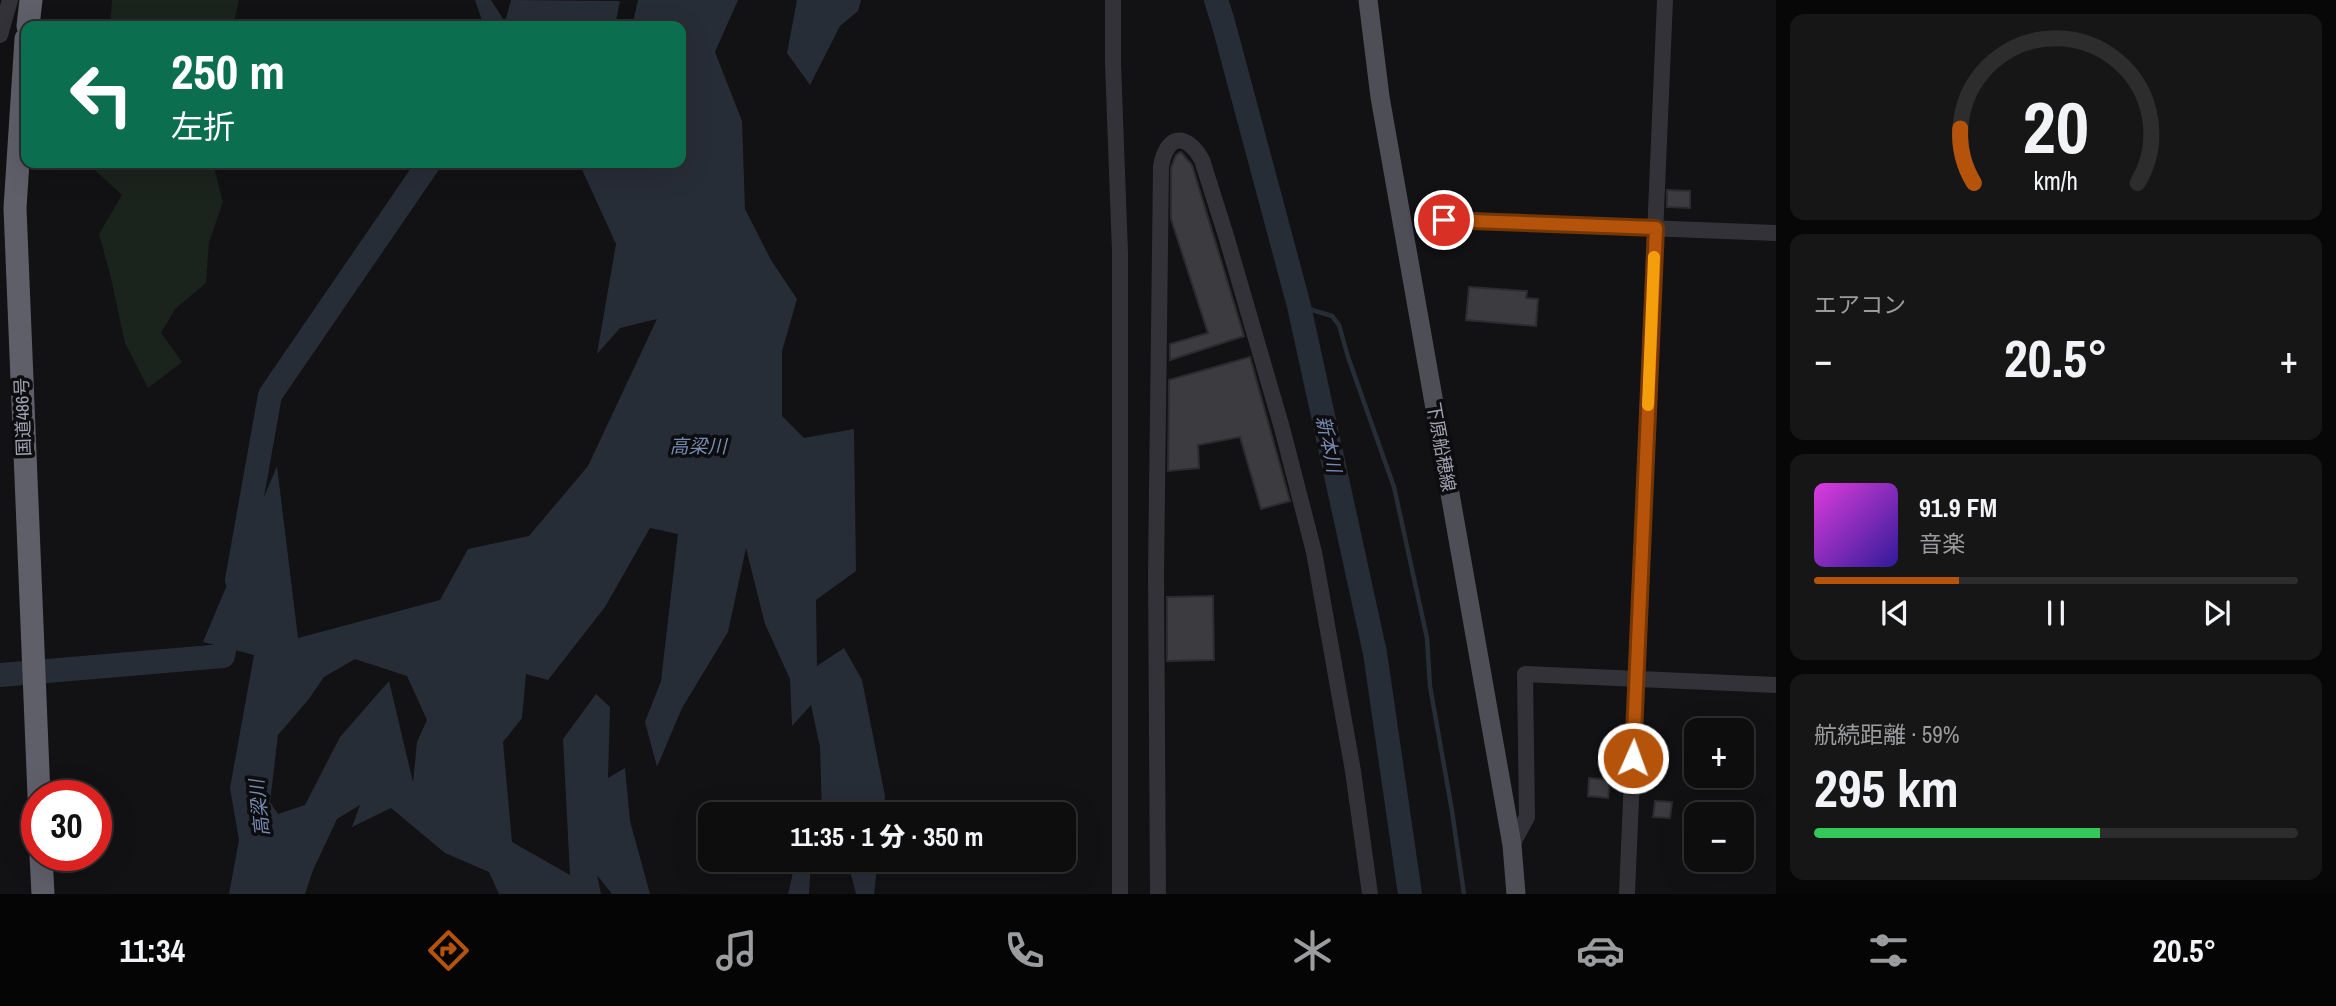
<!DOCTYPE html>
<html lang="ja">
<head>
<meta charset="utf-8">
<style>
  body { margin:0; font-family:"Archivo Narrow","Noto Sans JP",sans-serif; background:#171617; color:#f1f3f6; height:100vh; display:flex; flex-direction:column; font-size:26px; white-space:nowrap }
  * { box-sizing:border-box; margin:0 }
  p { font-size:23px; color:#9b9c9e }
  .icon { flex:none; width:38px; height:38px; fill:none; stroke:currentColor; stroke-width:2; stroke-linecap:round; stroke-linejoin:round }
  .map { position:relative; flex:1; overflow:hidden }
  .details { display:flex; flex-direction:column; gap:14px; padding:14px; background:#080708; width:560px }
  .details>* { flex:none }
  .guide { position:absolute; left:21px; top:21px; width:665px; height:147px; border-radius:14px; box-shadow:0 7px 28px #0002,0 0 0 2px #2e2d2e; background:#0b6e4f; color:#fff; overflow:hidden }
  .fabs { position:absolute; left:1684px; top:718px; display:grid; gap:14px }
  .fabs a { display:grid; place-items:center; width:70px; height:70px; border-radius:14px; background:#0e0d0e; box-shadow:0 7px 28px #0002,0 0 0 2px #2e2d2e; font-size:35px }
  .speed { position:absolute; left:21px; top:780px; display:flex; gap:14px; font-size:35px; font-weight:700; text-align:center }
  .speed>* { display:grid; place-content:center; width:91px; height:91px; border-radius:50%; background:#0e0d0e; box-shadow:0 7px 28px #0002,0 0 0 2px #2e2d2e; line-height:1 }
  .speed .limit { border:10px solid #d22; background:#fff; color:#111 }
  .pin { position:absolute; display:grid; place-items:center; width:60px; height:60px; color:#fff; margin:-30px; border:4px solid #fff; border-radius:50%; box-shadow:0 2px 7px #0007 }
  .me { position:absolute; width:77px; margin:-38px; rotate:2deg; stroke-linejoin:round; filter:drop-shadow(0 0 5px #0008) }
  .turn { display:flex; align-items:center; gap:24px; height:147px; padding:0 35px; font-size:32px }
  .turn .icon { width:91px; height:91px; stroke-width:2.5 }
  .turn b { display:block; font-size:49px; line-height:60px }
  .big { font-size:52px; font-weight:800; line-height:1.1 }
  .details .tile { flex:1; display:flex; flex-direction:column; justify-content:center; gap:10px; min-width:0; padding:0 24px; border-radius:14px; background:#171617 }
  .details .dial { align-items:center; gap:0 }
  .dial svg { height:182px; overflow:visible; fill:none; stroke:#2e2d2e; stroke-width:7; stroke-linecap:round; text-anchor:middle }
  .dial text { fill:#f1f3f6; stroke:none }
  .song { display:flex; align-items:center; gap:21px }
  .cover { width:84px; height:84px; border-radius:10px; background:linear-gradient(135deg,hsl(300 70% 55%),hsl(250 70% 35%)) }
  .played { height:7px; border-radius:4px; background:linear-gradient(90deg,#b45309 30%,#2e2d2e 30%) }
  .keys { display:flex; justify-content:space-around; direction:ltr }
  .heat { display:flex; justify-content:space-between; align-items:center; font-size:38px; direction:ltr }
  .charge { height:10px; border-radius:5px; background:linear-gradient(90deg,#34c759 59%,#2e2d2e 0) }
  .trip { position:absolute; left:698px; top:802px; width:378px; height:70px; border-radius:14px; background:#0e0d0e; box-shadow:0 7px 28px #0002,0 0 0 2px #2e2d2e; font-weight:800; line-height:70px; text-align:center }
  .dock { display:flex; height:112px; justify-content:space-around; align-items:center; background:#060506; color:#9b9c9e }
  .dock .icon { width:49px; height:49px }
  .dock .current { color:#b45309 }
  .dock b { font-size:32px; color:#f1f3f6 }
  main { display:flex; flex:1; min-height:0 }
  .map>svg:first-child { display:block }
  .green { fill:#1b231d }
  .water { fill:#272d37; fill-rule:evenodd }
  .lines { fill:none; stroke-linecap:round; stroke-linejoin:round }
  .stream { stroke:#272d37; stroke-width:4.5 }
  .river { stroke:#272d37; stroke-width:24 }
  .building { fill:#3c3b40; stroke:#2c2b2f; stroke-width:2 }
  .minor { stroke:#323238; stroke-width:16 }
  .major { stroke:#4e4e57; stroke-width:19 }
  .highway { stroke:#5e5f69; stroke-width:23 }
  .route-casing { stroke:#753606; stroke-width:18 }
  .route { stroke:#b45309; stroke-width:12 }
  .slow { stroke:#f59e0b; stroke-width:12 }
  .labels { text-anchor:middle; stroke-width:7; stroke-linejoin:round; paint-order:stroke }
  .street-label { font-size:18px; fill:#a2a4b4; stroke:#0d0c0e }
  .water-label { font-size:19px; font-style:italic; fill:#778bb2; stroke:#0d0c0e }
</style>
</head>
<body>
<main>
<div class="map">
<svg width="1776" height="894" viewBox="0 0 1776 894">
  <rect width="100%" height="100%" fill="#121113"/>
  <path class="green" d="M112,0H239L233,26H110Z
    M98,163H213L223,202L209,242L206,283L175,309L161,333L182,362L148,388L125,343L110,274L99,234L122,195L96,171Z"/>
  <path class="water" d="M475,0H491L505,22L511,0L620,1L615,26H484Z
    M638,0H738L715,52L742,121L745,209L771,260L797,299L782,351V416L804,438L854,429L856,571L816,600L817,666L844,648L862,680L885,796L883,814H822L820,747L811,705L792,726L790,679L765,624L746,548L728,632L682,708L657,767L645,722L661,681L678,534L650,528L605,607L548,680L526,674L522,718L503,742L512,842L570,875L563,739L596,694L610,707L608,778L625,768L630,821L650,894H612L597,875L601,894H499L489,872L445,853L391,808L352,827L360,805L337,819L313,870L305,894H229L239,840L230,788L254,655L203,642L277,466L298,638L440,600L468,549L529,536L588,466L657,319L620,328L597,354L616,244L579,163H681V26H632ZM355,659L407,676L427,720L417,742L413,782L389,681L340,737L305,805L278,814L270,802L278,735L308,700L324,677Z
    M797,0H861L858,11L840,26L810,85L787,53Z
    M796,859H811L809,894H788Z
    M847,859H878L874,894H856Z"/>
  <g class="lines">
    <path class="stream" d="M1299,306L1332,316L1339,325L1348,357L1394,487L1427,638L1430,686L1452,811L1464,894"/>
    <path class="river" d="M1216,0L1223,22L1299,306L1375,653L1410,894
      M237,580L270,395L429,163
      M0,675L223,656L231,615"/>
  </g>
  <path class="building" d="M1181,152L1192,165L1244,336L1170,360V344L1208,333L1171,219V168L1176,155Z
    M1667,190L1690,191V208L1667,207Z
    M1469,287L1527,291L1526,298L1538,299L1536,326L1466,320Z
    M1250,357L1290,501L1261,509L1240,437L1198,445L1199,468L1168,471L1169,380Z
    M1213,596L1214,660L1167,661V597Z
    M1589,778L1610,780L1608,798L1588,796Z
    M1655,801L1672,802L1670,818L1653,817Z"/>
  <g class="lines">
    <path class="minor" d="M1113,0V63L1120,253V894
      M0,35L10,0
      M1444,220L1776,233
      M1512,845L1527,817L1525,674L1776,685
      M1158,894L1156,574L1161,167C1166,135 1186,131 1202,160L1227,239L1282,428L1314,552L1353,771L1370,894
      M1627,894L1665,0"/>
    <path class="major" d="M1368,0L1380,97L1512,845L1516,894"/>
    <path class="highway" d="M28,26L31,0
      M26,39L15,208L39,796
      M41,856L43,894"/>
  </g>
  <g class="lines">
    <defs>
      <path id="route" d="M1444,220L1656,228L1633,758"/>
    </defs>
    <use href="#route" class="route-casing"/>
    <use href="#route" class="route"/>
    <path class="slow" d="M1648,405L1654,257"/>
  </g>
  <g class="labels">
    <g class="street-label">
      <text transform="translate(23 417) rotate(-92)" y="6">国道486号</text>
      <text transform="translate(1441 447) rotate(80)" y="6">下原船穂線</text>
    </g>
    <g class="water-label">
      <text transform="translate(1329 444) rotate(78)" y="7">新本川</text>
      <text x="698" y="453">高梁川</text>
      <text transform="translate(259 808) rotate(-96)" y="7">高梁川</text>
    </g>
  </g>
</svg>
<div class="fabs">
<a>+</a>
<a>−</a>
</div>
<div class="speed"><div class="limit">30</div></div>
<div class="pin" style="left:1444px;top:220px;background:#d93025"><svg class="icon" aria-label="arrive" viewBox="0 0 24 24"><path d="M6 21V4h12l-3 4 3 4H6"/></svg></div>
<svg class="me" style="left:1633px;top:758px" viewBox="-20 -20 40 40"><circle r="17" fill="#b45309" stroke="#fff" stroke-width="3"/><path d="M0-11L8 9 0 5-8 9z" fill="#fff"/></svg>
<div class="trip">11:35 · 1 分 · 350 m</div>
<div class="guide">
<div class="turn"><svg class="icon" aria-label="left" viewBox="0 0 24 24"><path d="M17 20v-9H6M10 6l-5 5 5 5"/></svg><div><b>250 m</b>左折</div></div>
</div>
</div>
<section class="details">
<div class="tile dial"><svg viewBox="0 0 100 80">
<path d="M14 69A42 42 0 1 1 86 69"/>
<path d="M14 69A42 42 0 0 1 8 45" stroke="#b45309"/>
<text x="50" y="56" font-size="32" font-weight="700">20</text>
<text x="50" y="72" font-size="11">km/h</text>
</svg></div>
<div class="tile"><p>エアコン</p>
<div class="heat"><a>−</a><b class="big">20.5°</b><a>+</a></div>
</div>
<div class="tile">
<div class="song"><i class="cover"></i><div><b>91.9 FM</b><p>音楽</p></div></div>
<div class="played"></div>
<div class="keys"><svg class="icon" aria-label="previous" viewBox="0 0 24 24"><path d="M18 5L8 12l10 7zM5 5v14"/></svg><svg class="icon" aria-label="pause" viewBox="0 0 24 24"><path d="M8 5v14M16 5v14"/></svg><svg class="icon" aria-label="next" viewBox="0 0 24 24"><path d="M6 5l10 7-10 7zM19 5v14"/></svg></div>
</div>
<div class="tile"><p>航続距離 · 59%</p><b class="big">295 km</b><div class="charge"></div></div>
</section>
</main>
<nav class="dock">
<b>11:34</b>
<svg class="icon current" aria-label="directions" viewBox="0 0 24 24"><path d="M12 3l9 9-9 9-9-9zM9 14v-3h6M13 9l2 2-2 2"/></svg>
<svg class="icon" aria-label="music" viewBox="0 0 24 24"><path d="M9 18V5l10-2v13"/><circle cx="6" cy="18" r="3"/><circle cx="16" cy="16" r="3"/></svg>
<svg class="icon" aria-label="phone" viewBox="0 0 24 24"><path d="M5 4h4l2 5-3 2q2 4 5 5l2-3 5 2v4C11 20 4 13 5 4z"/></svg>
<svg class="icon" aria-label="climate" viewBox="0 0 24 24"><path d="M12 3v18M4 7l16 10M4 17L20 7"/></svg>
<svg class="icon" aria-label="car" viewBox="0 0 24 24"><path d="M5 17H2v-5l4-1 3-4h7l3 4 3 1v5h-3M9 17h6M6 11h13"/><circle cx="7" cy="17" r="2"/><circle cx="17" cy="17" r="2"/></svg>
<svg class="icon" aria-label="filters" viewBox="0 0 24 24"><path d="M4 7h16M4 17h16"/><circle cx="9" cy="7" r="2"/><circle cx="15" cy="17" r="2"/></svg>
<b>20.5°</b>
</nav>
</body>
</html>
